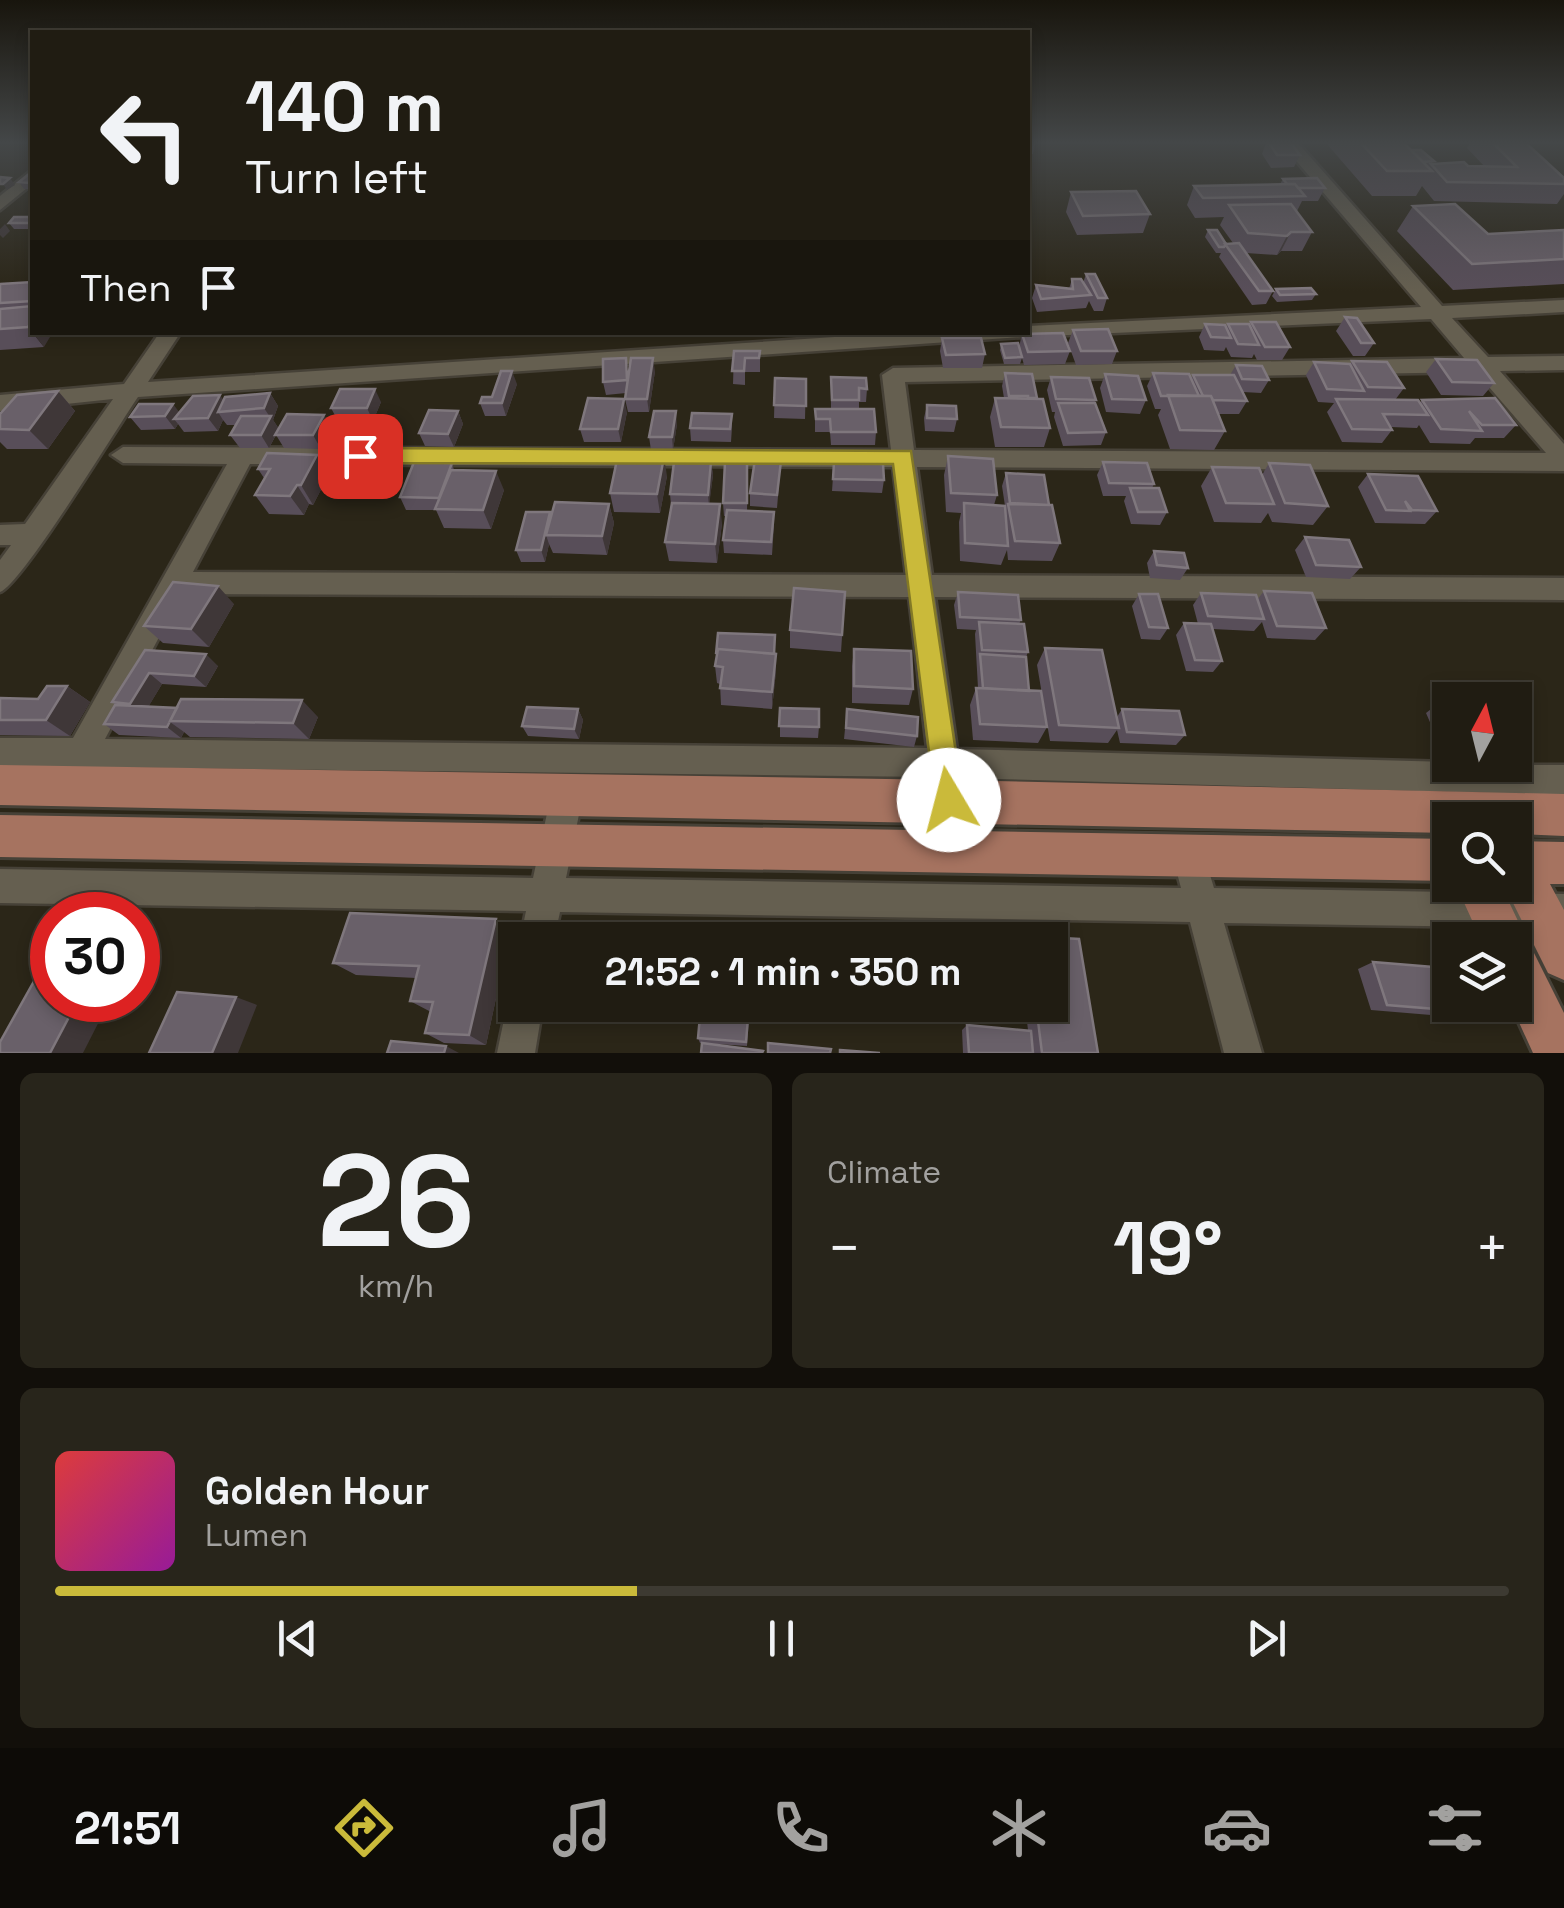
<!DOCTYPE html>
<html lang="en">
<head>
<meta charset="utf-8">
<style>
  body { margin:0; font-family:"Space Grotesk",sans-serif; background:#28251b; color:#f1f3f6; height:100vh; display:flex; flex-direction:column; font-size:38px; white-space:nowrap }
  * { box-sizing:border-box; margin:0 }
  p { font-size:32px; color:#a2a19f }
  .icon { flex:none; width:55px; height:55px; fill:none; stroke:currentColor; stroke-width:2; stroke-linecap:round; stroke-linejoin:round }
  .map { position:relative; height:1053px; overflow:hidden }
  .drawer { display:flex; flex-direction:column; gap:20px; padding:20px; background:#120f0a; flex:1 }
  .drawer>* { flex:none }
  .banner { position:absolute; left:30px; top:30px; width:1000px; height:305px; border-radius:0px; box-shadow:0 5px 15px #0003,0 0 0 2px #3d3a32; background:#201c12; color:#f1f3f6; overflow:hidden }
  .needle { width:65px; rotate:7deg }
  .buttons { position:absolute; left:1432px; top:682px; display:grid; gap:20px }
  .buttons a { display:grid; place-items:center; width:100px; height:100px; border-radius:0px; background:#201c12; box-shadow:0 5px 15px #0003,0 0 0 2px #3d3a32; font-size:50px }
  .speed { position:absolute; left:30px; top:892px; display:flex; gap:20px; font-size:50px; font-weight:700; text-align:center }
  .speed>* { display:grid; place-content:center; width:130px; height:130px; border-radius:50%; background:#201c12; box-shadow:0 5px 15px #0003,0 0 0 2px #3d3a32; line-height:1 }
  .speed .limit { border:15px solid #d22; background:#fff; color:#111 }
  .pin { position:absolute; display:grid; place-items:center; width:85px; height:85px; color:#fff; margin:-42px; border-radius:20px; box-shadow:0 5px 15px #0006 }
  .me { position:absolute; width:110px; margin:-55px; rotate:352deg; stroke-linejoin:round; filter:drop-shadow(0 0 8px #0008) }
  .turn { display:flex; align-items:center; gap:35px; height:210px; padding:0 50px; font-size:45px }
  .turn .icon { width:130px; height:130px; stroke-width:2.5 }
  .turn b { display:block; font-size:70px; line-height:85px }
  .then { display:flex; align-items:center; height:95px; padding:0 50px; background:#0003; gap:20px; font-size:38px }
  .big { font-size:75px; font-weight:800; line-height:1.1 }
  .drawer .card { flex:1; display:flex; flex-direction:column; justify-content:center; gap:15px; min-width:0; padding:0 35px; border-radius:15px; background:#28251b }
  .drawer .dial { align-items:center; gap:0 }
  .dial b { font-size:130px; line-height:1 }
  .song { display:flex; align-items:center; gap:30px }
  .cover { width:120px; height:120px; border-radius:15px; background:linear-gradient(135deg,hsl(0 70% 55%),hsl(300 70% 35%)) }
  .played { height:10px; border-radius:5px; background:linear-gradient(90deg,#caba3a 40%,#3d3a32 40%) }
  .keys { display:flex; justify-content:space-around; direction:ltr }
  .heat { display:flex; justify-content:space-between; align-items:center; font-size:55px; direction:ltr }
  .drawer .tiles { flex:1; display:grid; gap:20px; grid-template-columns:1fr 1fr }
  .card:last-child { grid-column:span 2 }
  .trip { position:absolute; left:498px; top:922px; width:570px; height:100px; border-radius:0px; background:#201c12; box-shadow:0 5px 15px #0003,0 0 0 2px #3d3a32; font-weight:800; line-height:100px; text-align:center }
  .tab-bar { display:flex; height:160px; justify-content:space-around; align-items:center; background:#0d0b07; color:#a2a19f }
  .tab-bar .icon { width:70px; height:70px }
  .tab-bar .active { color:#caba3a }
  .tab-bar b { font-size:45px; color:#f1f3f6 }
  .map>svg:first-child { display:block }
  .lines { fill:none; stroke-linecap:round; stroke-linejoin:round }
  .minor-casing { stroke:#464137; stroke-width:5 }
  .major-casing { stroke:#464137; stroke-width:6 }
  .minor { fill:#655f50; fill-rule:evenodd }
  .major { fill:#a67360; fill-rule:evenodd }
  .wall { fill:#584e59 }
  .shaded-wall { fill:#3f3738 }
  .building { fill:#696069; stroke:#7f777d; stroke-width:2.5 }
  .route { fill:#caba3a; stroke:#837926; stroke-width:2.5 }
</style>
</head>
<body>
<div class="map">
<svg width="1564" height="1053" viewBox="0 0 1564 1053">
  <rect width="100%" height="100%" fill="#2b2618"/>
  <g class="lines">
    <defs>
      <path id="minor" d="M1281,143H1298L1442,306L1564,300V312L1452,318L1488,357L1564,356V370L1500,371L1564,444V471L917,467L932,575L1564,578V600L935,597L957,749L1450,762V765H1564V795L961,778L957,791L946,795L935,791L930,777L90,767L86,774L75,779L64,774L61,767L0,766V738H73L227,464L123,463L111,455L123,447L891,450L882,375L893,368L1464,358L1431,319L1023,337L138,397C116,429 22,584 0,592V560L11,545H0V525L25,524L113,399L0,411V395L124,384L160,332H181L148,382L911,332H1028V326L1421,307ZM1476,372L1546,453L914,450L905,382ZM250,464L893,467L906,575L193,572ZM182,594L909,597L927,748L105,739Z
        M32,170V184L0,210V196Z
        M567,780L578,784L583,795L566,878L1181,888L1172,854L1176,842L1188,838L1200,842L1214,888L1564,894V928L1224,923L1262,1053H1224L1190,922L560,912L554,940H520L526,911L0,903V869L533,878L551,795L556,784Z
        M515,991V1005H543L535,1053H497L507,1005Z"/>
      <path id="major" d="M0,765L949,780L1564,794V836L1515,834V820H1450V833L0,805Z
        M0,815L1450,839V881L0,857Z
        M1515,841L1564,842V884H1550L1564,910V980L1548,973L1504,885H1515Z
        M1456,885H1501L1527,940L1525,944L1531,947L1564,1013V1053H1533L1511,1005H1515V940H1481Z"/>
    </defs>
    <use href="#minor" class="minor-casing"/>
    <use href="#major" class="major-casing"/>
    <use href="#minor" class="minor"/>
    <use href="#major" class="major"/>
  </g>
  <path class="wall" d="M1028,143H1035L1033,154H1028Z
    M1266,143H1291L1300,155L1294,167L1271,168L1262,154Z
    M1326,143H1404L1411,150L1434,161L1432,163L1484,166L1467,148L1470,143H1526L1564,178V194L1557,204L1434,201L1422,186L1416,196H1372Z
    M32,174V189H24L19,182Z
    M1283,179L1325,188L1318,201H1302L1297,211L1312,232L1302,251H1281L1277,255L1246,253L1273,291L1266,304L1252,305L1219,257L1221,253H1216L1205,237L1208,230L1226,244L1233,243L1220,225L1224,217L1195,218L1187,205L1194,186L1280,184Z
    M1071,192L1150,214L1143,233L1077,235L1066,212Z
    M1413,206L1488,234L1564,230V284L1453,290L1397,231Z
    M32,217V229H14L9,223Z
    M1086,274L1107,298L1103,311H1094L1089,301L1086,308L1037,312L1032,298L1036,285L1069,289L1072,279L1083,283Z
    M32,282V332L44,347L0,350V284Z
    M1276,289L1316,294L1312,300L1277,302L1272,296Z
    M1345,317L1374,343L1365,356H1353L1336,331Z
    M1251,322L1290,347L1282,360H1257L1254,354L1252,358L1231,357L1226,347L1224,351L1204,350L1199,337L1205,324L1226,327L1228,324L1250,325Z
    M1073,330L1117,351L1112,364L1076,365L1068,343Z
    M736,332H771L770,336L736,335Z
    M1022,334L1070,351L1065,364L1024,365L1022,358L1020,364H1004L1000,350L1001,344L1019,347Z
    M942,338L985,354L982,368H943L940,351Z
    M734,351H760V372H745V385L733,384Z
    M1436,359L1494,383L1483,396L1441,395L1426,372Z
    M1352,361L1404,388L1395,400L1420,403L1422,400L1516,425L1504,438H1475L1470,444L1430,443L1419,425L1417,428L1390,427L1392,430L1382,443L1342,442L1327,412L1334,403L1318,402L1306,375L1314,362L1350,364Z
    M1236,365L1269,380L1261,393L1243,392L1247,401L1239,414H1218L1225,431L1214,450L1170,449L1158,415L1161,409H1155L1147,386L1153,373L1191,379L1193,375H1230Z
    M655,371L649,412H628L625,399L626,393L606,395L603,382L629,374Z
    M1005,373L1037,398L1050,428L1044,447H995L990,417L995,398H1004L1002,386Z
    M1105,374L1146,400L1140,414L1106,412L1100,388Z
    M831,377L867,389L866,402H859V409L876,432L875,445H831L830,432H815V409H831Z
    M1051,377L1096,400L1094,403L1106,432L1101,445L1063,446L1054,417L1055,412H1052L1047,390Z
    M775,378L806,379L805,419L774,418Z
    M517,384L506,416H485L480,403Z
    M58,391L75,411L48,449H7L0,442V414Z
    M270,393L278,406L273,420L279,429L332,428L321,449L284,448L276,435L269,448H240L230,435L236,425H227L223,420L218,431L184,432L178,424L175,429L141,430L130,417L179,412L223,399Z
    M381,402L373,421H338L331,408Z
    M927,405L957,419L954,432L925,431L924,418Z
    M458,411L463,424L454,447L425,446L419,433Z
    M627,412L621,442H584L580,429Z
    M732,414V427L731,442L691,441L690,428Z
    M677,424L673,450H651L649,437Z
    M948,456L997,495L994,505L1005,506L1002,486L1006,473L1049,505L1060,543L1052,561L1008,560L1007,550L1001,565L960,561L959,522L961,513L946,512L944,475Z
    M781,461L777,508L750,506V493Z
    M711,462L713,475L709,504L722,523L717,563L669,561L665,542L671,505L670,494Z
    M834,462L884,480L882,493L832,491Z
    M1103,462L1154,484L1152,488L1167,512L1160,525L1131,524L1124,501L1126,496H1103L1097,475Z
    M452,463L454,470L504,490L491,529L444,528L436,510H406L400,497Z
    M1269,463L1328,506L1313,525L1272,522L1268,513L1261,523L1214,522L1201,486L1212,467L1262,475Z
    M258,469L329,474L313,505L309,504L304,515L269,514L255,495L264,478Z
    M748,474L747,511L774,525L772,555L724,553L723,540L726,516H724L723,503Z
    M1368,474L1437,511L1425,524L1375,523L1358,487Z
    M667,476L660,513L614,512L610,493Z
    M609,504L614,523L607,555L553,553L549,544L545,562H521L516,550L551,517Z
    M1305,537L1361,567L1350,579L1306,577L1295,550Z
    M1154,551L1188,568L1180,580L1150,578L1147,563Z
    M1264,591L1326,628L1315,640L1267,638L1262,622L1254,631L1212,629L1222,661L1213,672L1186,671L1176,635L1184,623L1198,624L1193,605L1201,593L1257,600Z
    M845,592L841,652L790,648V630Z
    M958,592L1021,620L1019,624L1028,652L1026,657L1029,691L1047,727L1038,743L973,740L970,705L976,688H978L975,634L976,630L957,629L954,605Z
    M1139,594L1168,628L1160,640L1141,639L1132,606Z
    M234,604L209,647L163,643L144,626Z
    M1045,648L1117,717L1122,709L1185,735L1176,745L1120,743L1117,730L1108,743L1050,741L1037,665Z
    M854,649L913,689L909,705L852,703V666Z
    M145,650L218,666L206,687L162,684L148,707L318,717L309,739L190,737L184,732L181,738L119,735L104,724L116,705L112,702Z
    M776,654V671L772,709L721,705L720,684L717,683L715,666Z
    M67,686L90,702L70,736L0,735V698L38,699Z
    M1440,702L1450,703V744L1439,743L1426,713Z
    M780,708L819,727L818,738L780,737Z
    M578,709L583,720L579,739L528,736L522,726Z
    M847,709L917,736L914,747L844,739Z
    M1515,710L1529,739L1515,748Z
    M510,933L486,1045L444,1043L425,1033L431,1012L410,1001L416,978L356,975L333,963Z
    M1028,936L1079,939L1098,1053H963L962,1030L967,1025L1028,1030L1025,1005H1050V940H1024Z
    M1373,962L1449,1010L1431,1015L1371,1010L1358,969Z
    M701,1005H750L747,1046L700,1043L698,1038Z"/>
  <path class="shaded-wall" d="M10,178L15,185L7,190L3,184Z
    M5,224L10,231L3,238L0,235V229Z
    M1291,232L1281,251L1277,255L1287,236Z
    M32,320V332H53L44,347L28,327Z
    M653,358L655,371L649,412L647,399Z
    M512,371L517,384L506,416L502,403Z
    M375,389L381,402L373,421L367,408Z
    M58,391L75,411L48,449L29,430Z
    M270,393L278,406L273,420L279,429L269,448L261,435L270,417L264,408Z
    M220,395L229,408L218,412L223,420L218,431L208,418Z
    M624,399L627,412L621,442L618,429Z
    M173,404L183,417L174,419L178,424L175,429L165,416Z
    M458,411L463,424L454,447L448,434Z
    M676,411L677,424L673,450L672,437Z
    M324,415L332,428L321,449L313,435Z
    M317,455L329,474L313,505L301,485Z
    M664,457L667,476L660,513L657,494Z
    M711,462L713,475L709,507L708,495Z
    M496,471L504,490L491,529L483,510Z
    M297,485L309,504L304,515L290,496Z
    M609,504L614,523L607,555L602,536Z
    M720,504L722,523L717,563L715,544Z
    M550,512L554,525L546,535L549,544L545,562L541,550Z
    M218,586L234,604L209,647L191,629Z
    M206,654L218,666L206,687L194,676Z
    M776,654V671L772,709V692Z
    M149,673L162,684L144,714L130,704Z
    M67,686L90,702L70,736L46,720Z
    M302,700L318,717L309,739L293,723Z
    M578,709L583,720L579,739L574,729Z
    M170,722L184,732L181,738L167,727Z
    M496,919L510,933L486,1045L469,1035Z
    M236,997L257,1005L238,1053H212Z
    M78,1000H110L83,1053H50Z
    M446,1046L459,1053H444Z"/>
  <path class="building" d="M1269,143H1291L1300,155H1277Z
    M1361,143H1404L1432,171H1387Z
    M1493,143H1526L1564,178V184L1447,182L1431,164L1464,162L1468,166L1517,167Z
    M1411,150H1421L1434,161L1423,162Z
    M29,174H32V181L30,183L19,182Z
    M0,177L10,178L3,184H0Z
    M1317,178L1325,188H1298L1295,184H1287L1283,179Z
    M1295,184L1305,196L1203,198L1194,186Z
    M1136,191L1150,214L1083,216L1071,192Z
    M1291,204L1312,232H1291L1287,236L1248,233L1229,205Z
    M1455,204L1488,234L1564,230V259L1472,264L1413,206Z
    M14,217H32V219L29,223H9Z
    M1208,230H1217L1226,244L1224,247H1219Z
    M1239,243L1273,291H1259L1225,244Z
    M1086,274H1095L1107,298H1098Z
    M1072,279H1081L1091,295L1041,299L1036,285L1073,289Z
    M32,282V301L0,303V284Z
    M1311,288L1316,294L1280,295L1276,289Z
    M32,306V320L28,327L0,329V309Z
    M1345,317L1357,318L1374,343H1361Z
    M1251,322H1276L1290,347H1265Z
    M1205,324L1225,325L1231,338L1211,337Z
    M1228,324H1249L1259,345L1238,344Z
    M1108,329L1117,351H1081L1073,330Z
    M1063,333L1070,351L1028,352L1022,334Z
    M942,338H981L985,354L946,355Z
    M1018,343L1022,357L1005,358L1001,344Z
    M734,351H760L759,358H745L744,371H732Z
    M626,358L627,380L603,382V359Z
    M631,358H653L647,399H625Z
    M1436,359L1477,360L1494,383L1452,382Z
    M1352,361L1387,362L1404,388L1368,387Z
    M1314,362L1350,364L1364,391L1327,389Z
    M1236,365L1262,366L1269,380L1242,379Z
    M501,371H512L502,403H480L482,397H492Z
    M1005,373L1032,374L1037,398H1028V396H1009Z
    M1153,373L1189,374L1199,396H1161Z
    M1105,374L1138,376L1146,400L1112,399Z
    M1193,375H1234L1247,401L1213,400L1211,396H1203Z
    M831,377L866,378L867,389L859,388V400H832Z
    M1051,377L1089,378L1096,400L1056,399Z
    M775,378L806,379V406L774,405Z
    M340,389H375L367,408H331Z
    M58,391L29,430L0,429V414L17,395Z
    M270,393L264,408L218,412L225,397Z
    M220,395L208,418L174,419L193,396Z
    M1168,395L1211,396L1225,431L1180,430Z
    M588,398L624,399L618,429H580Z
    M995,398L1043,399L1050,428L1001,427Z
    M1495,398L1516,425H1482L1469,411L1482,431L1441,429L1422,400Z
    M1336,399L1418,400L1428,415L1383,414L1392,430L1352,429Z
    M1058,403H1095L1106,432L1068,433Z
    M139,404H173L165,416L130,417Z
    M927,405L956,406L957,419L927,418Z
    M815,409H874L876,432H831L830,419H816Z
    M429,410L458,411L448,434L419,433Z
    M654,411H676L672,437H649Z
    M692,413L732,414L730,429L690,428Z
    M287,414L324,415L313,435H275Z
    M241,416H271L261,435H230Z
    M267,453L317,455L301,485H297L290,496L255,495L270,469H258Z
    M618,455L664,457L657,494L610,493Z
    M948,456L993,459L997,495L951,493Z
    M755,459L781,461L777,495L750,493Z
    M747,461V503H723L725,462Z
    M414,462L452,463L439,498L400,497Z
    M674,462H711L708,495L670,494Z
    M834,462L883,464L884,480L833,479Z
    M1103,462L1147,463L1154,484L1109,483Z
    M1269,463L1310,465L1328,506L1285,503Z
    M1212,467L1259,468L1274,504L1226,503Z
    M451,470L496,471L483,510L435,509Z
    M1006,473L1044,475L1049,505L1010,503Z
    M1368,474L1418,476L1437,511L1412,510L1405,501L1410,511L1386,510Z
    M1130,488H1159L1167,512H1138Z
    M555,502L609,504L602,536L546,535Z
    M672,503L720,504L715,544L665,542Z
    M964,503L1005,506L1008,546L965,543Z
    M1008,504L1052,505L1060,543L1015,541Z
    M727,510L774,512L771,542L723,540Z
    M526,512H550L541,550H516Z
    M1305,537L1349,540L1361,567L1316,565Z
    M1154,551L1184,553L1188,568L1157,565Z
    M173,582L218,586L191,629L144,626Z
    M794,588L845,592L842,635L790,630Z
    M1264,591L1312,593L1326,628L1277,626Z
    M958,592L1018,595L1021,620L960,617Z
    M1201,593L1256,595L1264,619L1208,616Z
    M1139,594H1158L1168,628L1149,627Z
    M979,622L1024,624L1028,652L982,650Z
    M1184,623L1211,624L1222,661L1195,660Z
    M718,633L775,635L774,654L718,649L716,654Z
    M1045,648L1102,650L1119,728L1059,725Z
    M718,649L776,654L772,692L720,688L723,667L715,666Z
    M854,649L911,651L913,689L854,686Z
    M145,650L206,654L194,676L149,673L130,704L112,702Z
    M980,654L1026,657L1029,691L983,688Z
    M47,686H67L46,720H0V698L38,699Z
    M976,688L1041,691L1047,727L980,724Z
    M181,699L302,700L293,723L170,721Z
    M1440,702L1450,703V725Z
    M115,705L177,708L167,727L104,724Z
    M527,707L578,709L574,729L522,726Z
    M780,708L819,709V727L779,726Z
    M847,709L918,717L917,736L846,728Z
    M1122,709L1179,711L1185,735L1127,732Z
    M1515,710L1529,739L1515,738Z
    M350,913L496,919L469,1035L425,1033L433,1002L410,1001L419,966L333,963Z
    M708,930L777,934V940H707Z
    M786,930L831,934V940H786Z
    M838,931L942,936V940H838Z
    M1028,936L1079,939L1098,1053H1042L1036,1005H1050V940H1028Z
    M52,949V1000H78L50,1053H0V1042Z
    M1373,962L1433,967L1449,1010L1387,1005Z
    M177,992L236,997L212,1053H149Z
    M701,1005H749L746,1042L698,1038Z
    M967,1025L1031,1031L1033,1053H969Z
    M391,1041L446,1046L444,1053H387Z
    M702,1043L763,1051L762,1053H701Z
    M768,1043L831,1049L830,1053H768Z
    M840,1050L880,1053H840Z"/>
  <linearGradient id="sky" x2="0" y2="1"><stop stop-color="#18150d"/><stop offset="0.49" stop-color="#444748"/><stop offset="1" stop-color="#444748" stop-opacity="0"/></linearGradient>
  <rect width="1564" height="291" fill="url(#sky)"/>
  <path class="route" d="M360,448L911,451L963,800L959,810L949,814L939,810L935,800L893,464L360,463L349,456Z"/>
</svg>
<div class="buttons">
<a><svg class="needle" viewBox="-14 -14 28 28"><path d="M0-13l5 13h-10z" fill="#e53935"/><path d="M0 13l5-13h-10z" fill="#a2a19f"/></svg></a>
<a><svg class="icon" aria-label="search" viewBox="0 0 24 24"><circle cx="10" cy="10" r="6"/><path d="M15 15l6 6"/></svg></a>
<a><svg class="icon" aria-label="layers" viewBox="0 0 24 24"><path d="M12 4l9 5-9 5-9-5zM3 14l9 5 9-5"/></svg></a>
</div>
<div class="speed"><div class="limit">30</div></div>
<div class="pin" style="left:360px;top:456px;background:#d93025"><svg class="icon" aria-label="arrive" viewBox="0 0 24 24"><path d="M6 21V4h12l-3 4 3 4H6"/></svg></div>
<svg class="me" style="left:949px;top:800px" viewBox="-20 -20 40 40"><circle r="19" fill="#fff"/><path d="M0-13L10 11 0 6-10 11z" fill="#caba3a"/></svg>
<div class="trip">21:52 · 1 min · 350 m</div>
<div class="banner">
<div class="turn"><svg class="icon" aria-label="left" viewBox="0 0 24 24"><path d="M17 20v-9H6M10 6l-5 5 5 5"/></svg><div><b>140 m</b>Turn left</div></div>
<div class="then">Then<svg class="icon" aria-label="arrive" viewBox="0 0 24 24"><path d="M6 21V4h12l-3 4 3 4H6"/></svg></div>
</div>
</div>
<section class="drawer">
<div class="tiles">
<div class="card dial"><b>26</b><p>km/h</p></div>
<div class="card"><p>Climate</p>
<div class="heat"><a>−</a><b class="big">19°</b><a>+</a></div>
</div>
<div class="card">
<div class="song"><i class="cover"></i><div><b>Golden Hour</b><p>Lumen</p></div></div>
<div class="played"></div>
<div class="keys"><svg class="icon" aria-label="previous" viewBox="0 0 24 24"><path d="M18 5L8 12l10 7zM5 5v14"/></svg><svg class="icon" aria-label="pause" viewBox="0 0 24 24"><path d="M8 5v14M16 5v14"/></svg><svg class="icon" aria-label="next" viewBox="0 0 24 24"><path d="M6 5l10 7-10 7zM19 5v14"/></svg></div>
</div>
</div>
</section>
<nav class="tab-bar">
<b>21:51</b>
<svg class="icon active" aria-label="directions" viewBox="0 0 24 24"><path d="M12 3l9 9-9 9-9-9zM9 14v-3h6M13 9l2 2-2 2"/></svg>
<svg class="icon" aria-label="music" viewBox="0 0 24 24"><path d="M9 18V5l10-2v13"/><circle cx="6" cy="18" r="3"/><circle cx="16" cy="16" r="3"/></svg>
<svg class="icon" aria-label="phone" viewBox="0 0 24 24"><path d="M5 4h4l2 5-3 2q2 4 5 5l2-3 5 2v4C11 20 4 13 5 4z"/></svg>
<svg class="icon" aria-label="climate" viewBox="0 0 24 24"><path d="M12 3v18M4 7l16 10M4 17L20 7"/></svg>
<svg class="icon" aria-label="car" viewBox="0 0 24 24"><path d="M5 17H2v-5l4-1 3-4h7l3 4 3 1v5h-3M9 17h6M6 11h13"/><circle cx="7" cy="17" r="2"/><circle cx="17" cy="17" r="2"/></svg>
<svg class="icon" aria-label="filters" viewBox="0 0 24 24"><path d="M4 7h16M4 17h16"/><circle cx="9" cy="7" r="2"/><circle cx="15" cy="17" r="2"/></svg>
</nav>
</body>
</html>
